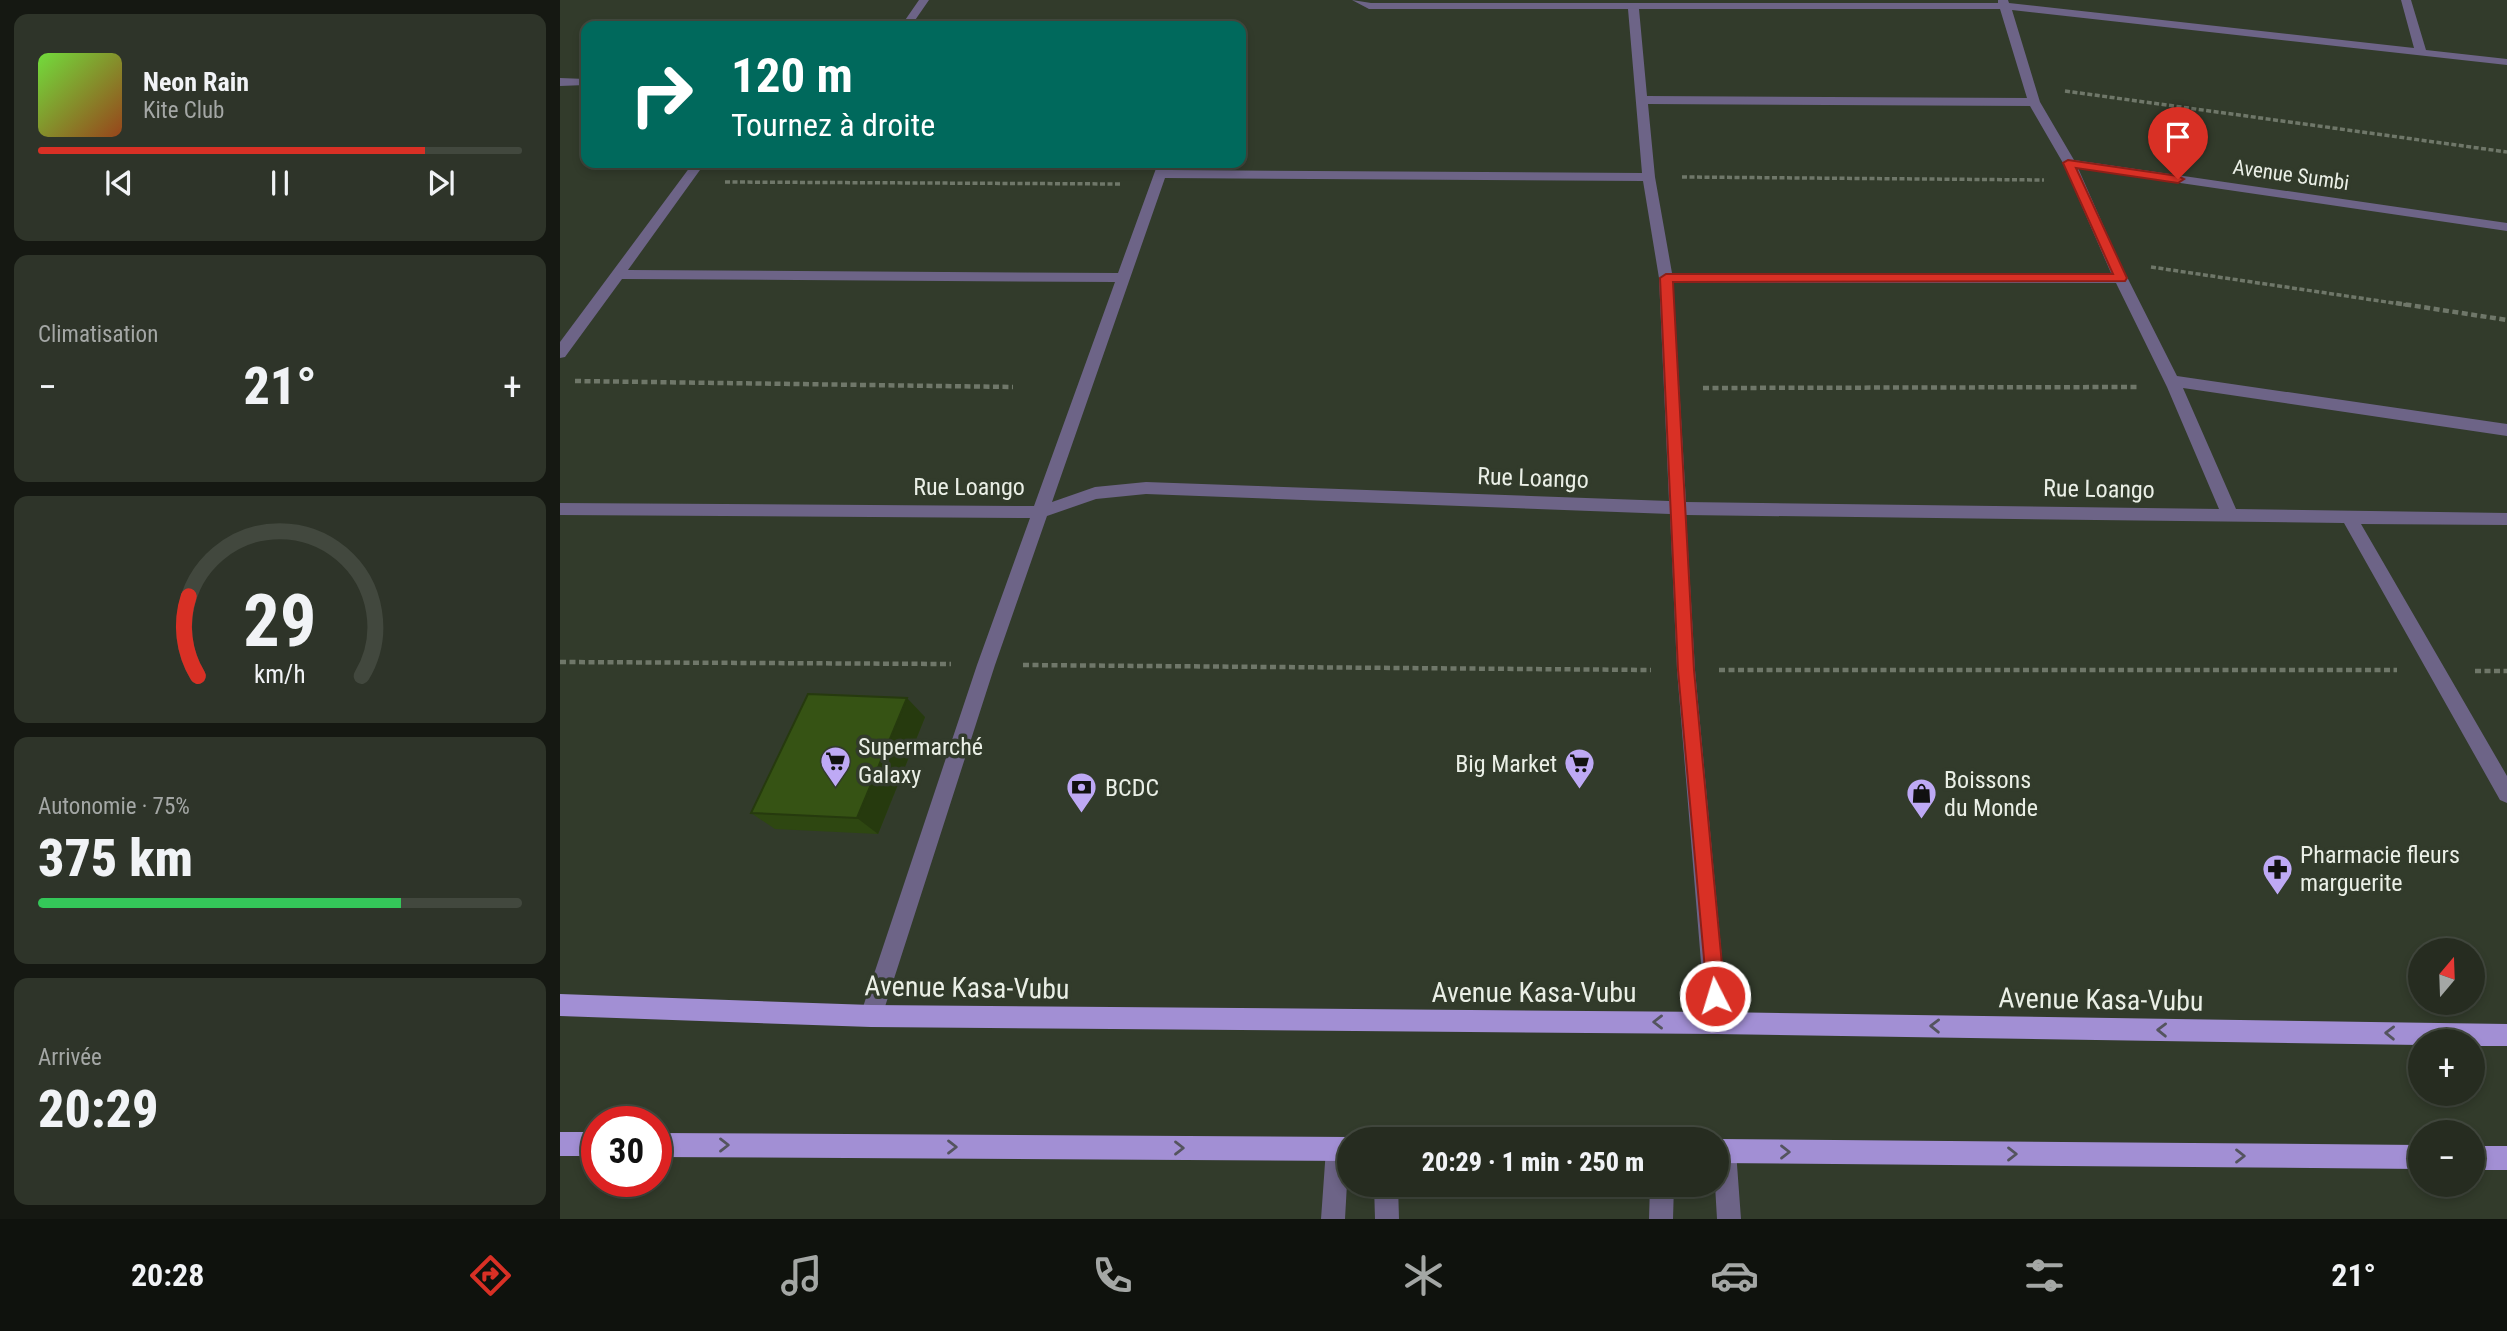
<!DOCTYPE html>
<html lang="fr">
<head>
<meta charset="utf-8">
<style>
  body { margin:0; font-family:"Roboto Condensed",sans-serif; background:#2e3429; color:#f1f3f6; height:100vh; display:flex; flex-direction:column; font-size:26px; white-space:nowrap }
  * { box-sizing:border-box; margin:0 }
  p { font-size:23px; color:#a4a7a5 }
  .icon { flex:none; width:38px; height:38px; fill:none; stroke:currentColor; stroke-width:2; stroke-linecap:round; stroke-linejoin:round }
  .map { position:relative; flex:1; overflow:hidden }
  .details { display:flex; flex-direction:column; gap:14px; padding:14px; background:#151812; width:560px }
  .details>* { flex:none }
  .top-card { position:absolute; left:21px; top:21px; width:665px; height:147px; border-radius:14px; box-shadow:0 4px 10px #0003,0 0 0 2px #42483e; background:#00695c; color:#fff; overflow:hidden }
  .needle { width:46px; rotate:19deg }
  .fabs { position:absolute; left:1848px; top:938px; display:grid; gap:14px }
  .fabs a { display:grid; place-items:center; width:77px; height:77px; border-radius:50%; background:#262c20; box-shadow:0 4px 10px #0003,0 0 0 2px #42483e; font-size:35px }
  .speed { position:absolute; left:21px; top:1106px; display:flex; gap:14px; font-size:35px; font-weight:700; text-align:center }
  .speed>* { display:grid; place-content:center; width:91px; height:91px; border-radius:50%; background:#262c20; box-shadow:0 4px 10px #0003,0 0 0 2px #42483e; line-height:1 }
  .speed .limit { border:10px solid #d22; background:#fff; color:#111 }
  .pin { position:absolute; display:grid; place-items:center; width:60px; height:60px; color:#fff; margin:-72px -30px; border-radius:50% 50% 50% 0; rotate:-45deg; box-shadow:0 0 7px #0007 }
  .pin .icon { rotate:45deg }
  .me { position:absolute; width:77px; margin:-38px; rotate:355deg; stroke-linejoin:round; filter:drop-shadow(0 0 5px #0008) }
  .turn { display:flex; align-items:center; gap:24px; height:147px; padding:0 35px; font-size:32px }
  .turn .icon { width:91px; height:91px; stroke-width:2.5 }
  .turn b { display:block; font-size:49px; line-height:60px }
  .big { font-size:52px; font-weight:800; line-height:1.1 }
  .details .tile { flex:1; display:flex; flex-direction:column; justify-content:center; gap:10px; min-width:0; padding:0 24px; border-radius:14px; background:#2e3429 }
  .details .dial { align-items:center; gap:0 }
  .dial svg { height:182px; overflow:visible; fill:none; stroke:#42483e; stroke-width:7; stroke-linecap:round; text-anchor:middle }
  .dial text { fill:#f1f3f6; stroke:none }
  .song { display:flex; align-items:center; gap:21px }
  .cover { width:84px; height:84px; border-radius:10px; background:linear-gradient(135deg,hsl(100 70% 55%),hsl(20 70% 35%)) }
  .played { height:7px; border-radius:4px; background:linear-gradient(90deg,#d93025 80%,#42483e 80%) }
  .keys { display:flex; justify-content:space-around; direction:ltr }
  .heat { display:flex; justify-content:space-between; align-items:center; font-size:38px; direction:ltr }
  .charge { height:10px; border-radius:5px; background:linear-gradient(90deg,#34c759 75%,#42483e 0) }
  .trip { position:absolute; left:777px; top:1127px; width:392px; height:70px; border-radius:35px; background:#262c20; box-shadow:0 4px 10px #0003,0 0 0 2px #42483e; font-weight:800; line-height:70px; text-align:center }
  .dock { display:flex; height:112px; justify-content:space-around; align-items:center; background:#0f120d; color:#a4a7a5 }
  .dock .icon { width:49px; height:49px }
  .dock .selected { color:#d93025 }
  .dock b { font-size:32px; color:#f1f3f6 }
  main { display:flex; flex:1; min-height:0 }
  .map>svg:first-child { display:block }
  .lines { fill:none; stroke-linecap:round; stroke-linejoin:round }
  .path-far1 { stroke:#6f7769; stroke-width:3.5; stroke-dasharray:5 2.5; stroke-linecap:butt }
  .path { stroke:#6f7769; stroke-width:4.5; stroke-dasharray:6 3.5; stroke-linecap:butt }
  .minor { fill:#6d6487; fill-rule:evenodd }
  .major { fill:#a28fd4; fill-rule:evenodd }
  .wall { fill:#2e4711 }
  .shaded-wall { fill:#263a0e }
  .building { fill:#365314; stroke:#263a0e; stroke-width:2 }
  .oneway { stroke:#54545e }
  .route { fill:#d93025; stroke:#8d1f18; stroke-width:2 }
  .labels { text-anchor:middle; stroke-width:7; stroke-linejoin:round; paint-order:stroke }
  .far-street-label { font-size:21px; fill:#eaefe6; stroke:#323b2b }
  .street-label { font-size:24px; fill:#eaefe6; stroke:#323b2b }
  .poi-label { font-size:24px; fill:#eaefe6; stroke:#323b2b; text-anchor:start }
  .near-street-label { font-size:28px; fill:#eaefe6; stroke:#323b2b }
</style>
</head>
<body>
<main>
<section class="details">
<div class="tile">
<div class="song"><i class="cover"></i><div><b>Neon Rain</b><p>Kite Club</p></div></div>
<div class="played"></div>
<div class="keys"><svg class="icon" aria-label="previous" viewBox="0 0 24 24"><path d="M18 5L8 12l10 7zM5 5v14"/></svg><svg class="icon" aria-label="pause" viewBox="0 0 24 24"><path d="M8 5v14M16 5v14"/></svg><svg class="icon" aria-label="next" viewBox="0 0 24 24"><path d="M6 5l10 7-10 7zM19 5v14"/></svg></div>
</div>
<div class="tile"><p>Climatisation</p>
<div class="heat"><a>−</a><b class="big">21°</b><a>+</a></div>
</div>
<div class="tile dial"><svg viewBox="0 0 100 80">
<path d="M14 69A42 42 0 1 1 86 69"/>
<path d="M14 69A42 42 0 0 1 10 34" stroke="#d93025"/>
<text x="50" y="56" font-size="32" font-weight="700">29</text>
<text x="50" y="72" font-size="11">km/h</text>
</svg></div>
<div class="tile"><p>Autonomie · 75%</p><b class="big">375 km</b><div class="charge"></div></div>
<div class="tile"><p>Arrivée</p><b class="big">20:29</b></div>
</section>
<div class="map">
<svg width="1947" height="1219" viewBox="0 0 1947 1219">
  <rect width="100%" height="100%" fill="#323b2b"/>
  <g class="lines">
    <path class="path-far1" d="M1505,91L1947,152
      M1122,177L1484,180
      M165,182L562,184
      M1591,267L1847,305"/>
    <path class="path" d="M1836,303L1947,320
      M15,381L453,387
      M1143,388L1579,387
      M0,662L391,664
      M463,665L1091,670
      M1159,670H1837
      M1915,671H1947"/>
    <path class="minor" d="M359,0H369L351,26H341Z
      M792,0L811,3H1438V0H1448L1449,3L1854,48L1841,0H1851L1866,50L1947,59V65L1452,10L1480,102L1514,160L1947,223V231L1518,168L1559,261L1617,376L1947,424V436L1623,388L1676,509L1947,513V525L1801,524L1947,776V803L1940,800L1784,523L1126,515L1135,670L1168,1023L1165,1031L1157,1034L1149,1031L1146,1023L1117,670L1110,514L586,494L536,499L487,516L435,665L322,1016L319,1024L311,1027L303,1024L300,1016L417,665L470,518L0,515V503L474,506L555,282L62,279L5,357L0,358V342L133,163H145L68,270L558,273L598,163H610L608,170L1082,173L1068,9H809ZM1079,9H1440L1467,98L1087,96ZM1088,104L1470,106L1503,163L1551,273H1112L1095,177ZM605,178L1083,181L1099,278L1109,501L586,482L535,487L492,502ZM1113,283H1556L1607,387L1659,509L1126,502Z
      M0,78L26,79V85L0,86Z
      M778,1137L786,1141L789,1148L785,1219H761L766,1149L770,1141Z
      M1164,1139L1172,1143L1176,1151L1181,1219H1157L1155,1185L1157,1142Z
      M814,1185H838L839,1219H815Z
      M1090,1185H1114L1113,1219H1089Z"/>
    <path class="major" d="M0,994L311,1005L1157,1012L1947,1024V1046H1913V1041H1860V1045L1157,1034L311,1027L0,1016Z
      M0,1132H37V1156H0Z
      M96,1133L789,1137L794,1139H789V1161L96,1157Z
      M1157,1139L1860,1145V1169L1157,1163Z
      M1913,1146H1947V1170H1913Z"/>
  </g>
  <path class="wall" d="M365,717L318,834L215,829L191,813Z"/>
  <path class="shaded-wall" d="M347,698L365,717L318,834L297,818Z"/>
  <path class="building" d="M248,694L347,698L297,818L191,813Z"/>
  <defs><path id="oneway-chevron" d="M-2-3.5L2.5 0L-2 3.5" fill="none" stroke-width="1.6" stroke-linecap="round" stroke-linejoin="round" transform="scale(1.75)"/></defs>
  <g class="oneway">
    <use href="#oneway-chevron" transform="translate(1098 1022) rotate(-180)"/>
    <use href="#oneway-chevron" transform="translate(1375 1026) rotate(-179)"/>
    <use href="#oneway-chevron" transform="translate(1602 1030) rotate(-179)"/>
    <use href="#oneway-chevron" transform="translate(1830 1033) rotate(-179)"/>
    <use href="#oneway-chevron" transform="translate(164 1145)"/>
    <use href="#oneway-chevron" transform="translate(392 1147)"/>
    <use href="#oneway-chevron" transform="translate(619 1148)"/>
    <use href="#oneway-chevron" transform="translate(1225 1152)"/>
    <use href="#oneway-chevron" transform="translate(1452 1154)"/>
    <use href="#oneway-chevron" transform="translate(1680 1156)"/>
  </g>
  <path class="route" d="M1508,160L1618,176L1624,179L1618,183L1516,168L1567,278L1565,281L1113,282L1134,670L1165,996L1162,1003L1155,1006L1148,1003L1118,670L1100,278L1106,274H1553L1503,163Z"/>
  <defs>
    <symbol id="supermarket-pin" viewBox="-11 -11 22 30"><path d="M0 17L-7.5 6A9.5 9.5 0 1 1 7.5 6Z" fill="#bea9f5" stroke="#323b2b"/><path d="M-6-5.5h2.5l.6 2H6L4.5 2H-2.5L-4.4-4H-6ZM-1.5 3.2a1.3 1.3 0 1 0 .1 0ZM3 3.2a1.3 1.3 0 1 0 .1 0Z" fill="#111"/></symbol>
    <symbol id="bank-pin" viewBox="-11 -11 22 30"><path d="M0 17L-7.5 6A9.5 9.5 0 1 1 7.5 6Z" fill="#bea9f5" stroke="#323b2b"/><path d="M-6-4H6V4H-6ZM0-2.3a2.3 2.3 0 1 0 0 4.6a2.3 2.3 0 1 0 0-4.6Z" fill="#111"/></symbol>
    <symbol id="shop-pin" viewBox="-11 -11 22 30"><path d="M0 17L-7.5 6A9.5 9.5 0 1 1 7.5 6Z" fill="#bea9f5" stroke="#323b2b"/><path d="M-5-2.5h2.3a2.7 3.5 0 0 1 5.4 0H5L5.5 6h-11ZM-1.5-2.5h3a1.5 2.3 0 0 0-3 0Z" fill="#111"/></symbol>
    <symbol id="pharmacy-pin" viewBox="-11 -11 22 30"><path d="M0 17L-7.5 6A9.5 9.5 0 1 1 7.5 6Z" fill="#bea9f5" stroke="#323b2b"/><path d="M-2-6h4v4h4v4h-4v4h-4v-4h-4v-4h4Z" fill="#111"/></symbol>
  </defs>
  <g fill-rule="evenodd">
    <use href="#supermarket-pin" x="258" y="744" width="35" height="47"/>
    <use href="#supermarket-pin" x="1002" y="746" width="35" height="47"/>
    <use href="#bank-pin" x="504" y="770" width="35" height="47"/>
    <use href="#shop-pin" x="1344" y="776" width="35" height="47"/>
    <use href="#pharmacy-pin" x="1700" y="852" width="35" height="47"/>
  </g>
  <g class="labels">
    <g class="far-street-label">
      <text transform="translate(1731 175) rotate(8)" y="7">Avenue Sumbi</text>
    </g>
    <g class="street-label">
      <text transform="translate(973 478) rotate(2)" y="8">Rue Loango</text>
      <text x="409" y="495">Rue Loango</text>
      <text transform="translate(1539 489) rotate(1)" y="8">Rue Loango</text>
    </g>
    <g class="poi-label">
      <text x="298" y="755">Supermarché<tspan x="298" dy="28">Galaxy</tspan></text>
      <text x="997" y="772" text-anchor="end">Big Market</text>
      <text x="1384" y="788">Boissons<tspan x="1384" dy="28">du Monde</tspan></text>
      <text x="545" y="796">BCDC</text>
      <text x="1740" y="863">Pharmacie fleurs<tspan x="1740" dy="28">marguerite</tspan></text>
    </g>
    <g class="near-street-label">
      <text transform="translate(407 987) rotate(1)" y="10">Avenue Kasa-Vubu</text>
      <text x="974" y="1002">Avenue Kasa-Vubu</text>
      <text transform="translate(1541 999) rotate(1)" y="10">Avenue Kasa-Vubu</text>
    </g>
  </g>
</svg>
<div class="fabs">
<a><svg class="needle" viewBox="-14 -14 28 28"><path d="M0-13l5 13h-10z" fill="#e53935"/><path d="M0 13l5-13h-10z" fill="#a4a7a5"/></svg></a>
<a>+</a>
<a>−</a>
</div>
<div class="speed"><div class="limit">30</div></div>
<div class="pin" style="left:1618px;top:179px;background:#d93025"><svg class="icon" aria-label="arrive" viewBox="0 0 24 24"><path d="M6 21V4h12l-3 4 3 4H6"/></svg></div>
<svg class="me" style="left:1155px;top:996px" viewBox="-20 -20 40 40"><circle r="17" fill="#d93025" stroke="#fff" stroke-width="3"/><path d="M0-11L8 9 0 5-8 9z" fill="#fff"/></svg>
<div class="trip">20:29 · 1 min · 250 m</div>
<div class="top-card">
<div class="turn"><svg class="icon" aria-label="right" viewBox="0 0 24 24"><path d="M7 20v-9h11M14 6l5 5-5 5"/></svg><div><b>120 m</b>Tournez à droite</div></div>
</div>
</div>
</main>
<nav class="dock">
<b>20:28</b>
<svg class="icon selected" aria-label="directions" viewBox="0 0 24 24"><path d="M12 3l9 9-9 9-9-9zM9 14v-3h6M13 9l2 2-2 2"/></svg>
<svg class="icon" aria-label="music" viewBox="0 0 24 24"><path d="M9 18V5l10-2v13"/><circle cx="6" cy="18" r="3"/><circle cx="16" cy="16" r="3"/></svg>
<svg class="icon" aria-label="phone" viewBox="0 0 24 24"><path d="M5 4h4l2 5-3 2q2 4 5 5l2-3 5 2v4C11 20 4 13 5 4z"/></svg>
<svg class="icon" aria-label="climate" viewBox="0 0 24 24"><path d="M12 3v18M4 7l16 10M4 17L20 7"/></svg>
<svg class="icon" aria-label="car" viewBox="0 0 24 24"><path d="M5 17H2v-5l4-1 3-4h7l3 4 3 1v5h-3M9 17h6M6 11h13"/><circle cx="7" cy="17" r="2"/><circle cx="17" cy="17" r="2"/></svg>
<svg class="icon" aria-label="filters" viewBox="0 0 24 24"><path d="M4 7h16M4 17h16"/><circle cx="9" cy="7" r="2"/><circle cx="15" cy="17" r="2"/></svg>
<b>21°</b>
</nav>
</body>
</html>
